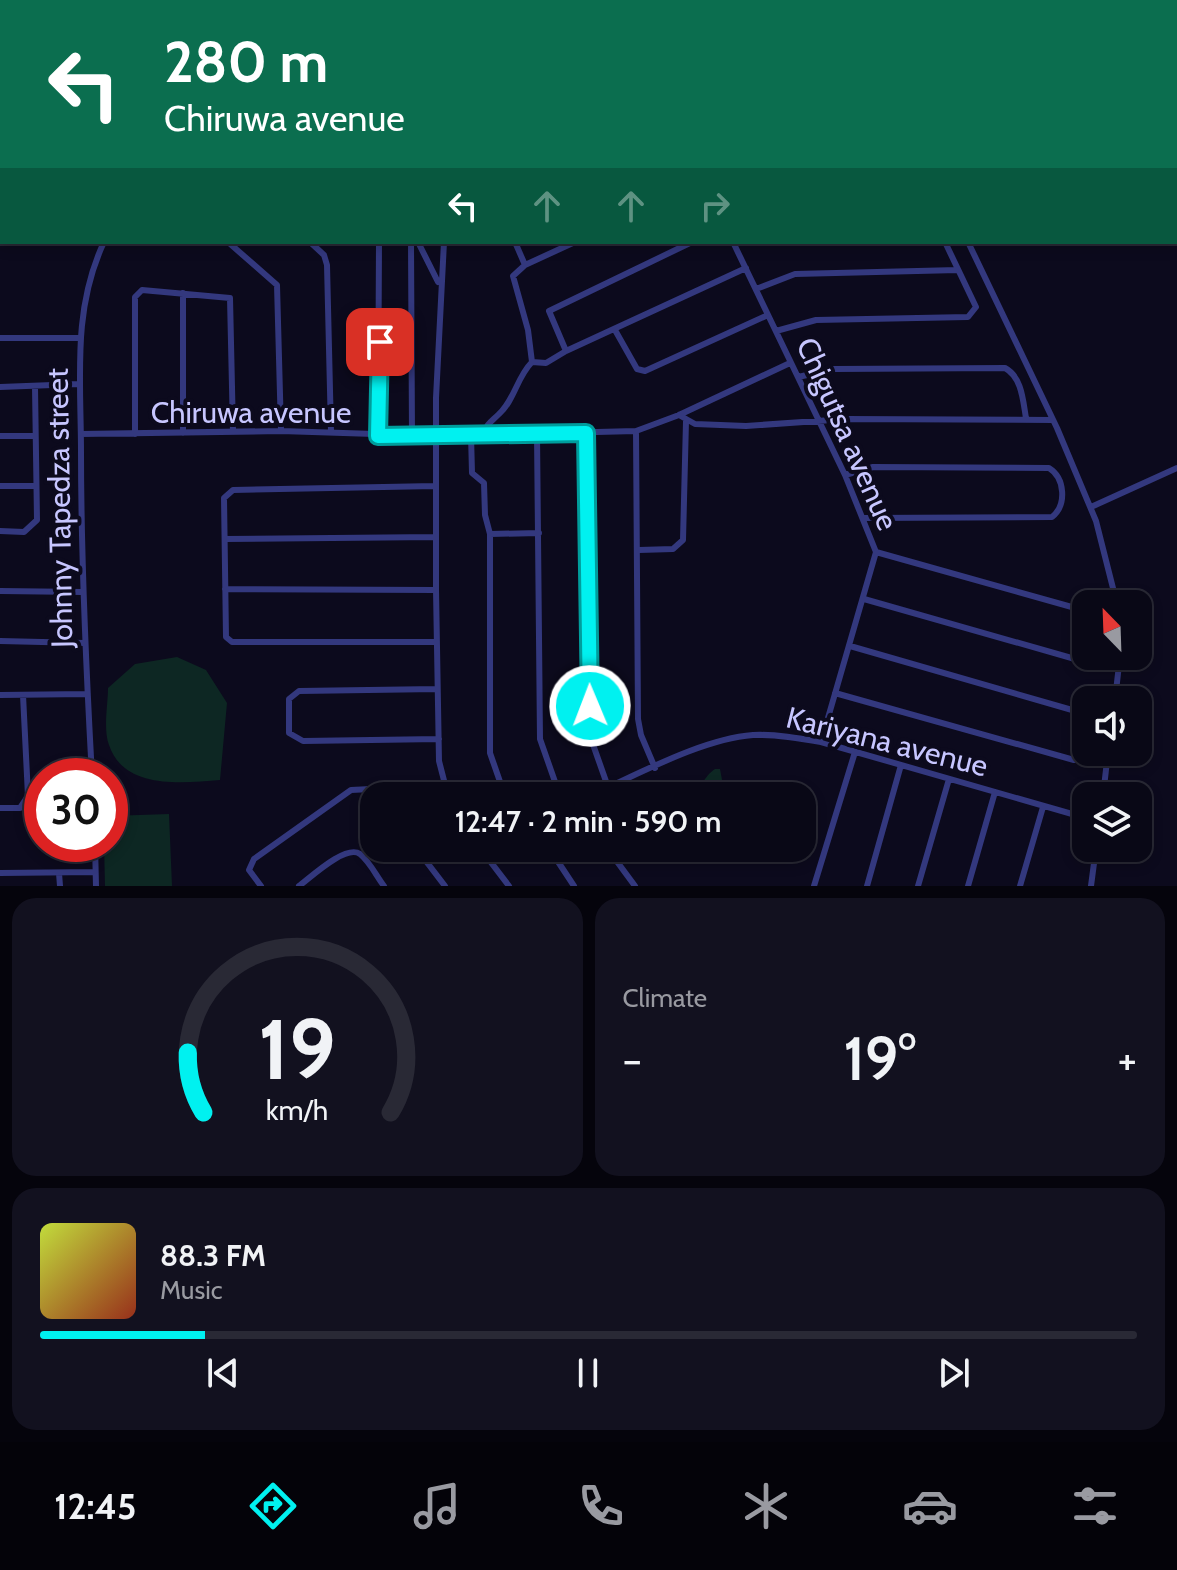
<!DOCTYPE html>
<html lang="en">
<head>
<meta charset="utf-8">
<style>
  body { margin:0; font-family:Cabin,sans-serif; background:#12111f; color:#f1f3f6; height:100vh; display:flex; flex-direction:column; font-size:30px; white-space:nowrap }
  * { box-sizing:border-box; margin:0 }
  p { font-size:26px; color:#999aa1 }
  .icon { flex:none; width:44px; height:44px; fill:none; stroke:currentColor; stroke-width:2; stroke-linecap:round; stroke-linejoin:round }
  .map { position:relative; height:886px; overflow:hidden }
  .sheet { display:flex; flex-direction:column; gap:12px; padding:12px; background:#05040c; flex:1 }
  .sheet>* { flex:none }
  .banner { position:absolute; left:0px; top:0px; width:1178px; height:244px; box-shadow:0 4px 12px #0003,0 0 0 2px #292935; background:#0b6e4f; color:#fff; overflow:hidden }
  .needle { width:52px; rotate:337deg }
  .fabs { position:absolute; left:1072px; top:590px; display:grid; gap:16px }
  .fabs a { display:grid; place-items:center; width:80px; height:80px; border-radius:16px; background:#090816; box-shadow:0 4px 12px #0003,0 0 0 2px #292935; font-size:40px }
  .speed { position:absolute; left:24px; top:758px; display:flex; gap:16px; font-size:40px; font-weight:700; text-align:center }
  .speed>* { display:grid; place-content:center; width:104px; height:104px; border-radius:50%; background:#090816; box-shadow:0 4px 12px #0003,0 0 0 2px #292935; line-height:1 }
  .speed .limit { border:12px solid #d22; background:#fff; color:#111 }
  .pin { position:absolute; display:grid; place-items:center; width:68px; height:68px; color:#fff; margin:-34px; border-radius:16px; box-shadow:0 4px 12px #0006 }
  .me { position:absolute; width:88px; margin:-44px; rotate:359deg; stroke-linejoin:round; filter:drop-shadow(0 0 6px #0008) }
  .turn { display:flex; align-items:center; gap:28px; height:168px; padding:0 32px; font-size:36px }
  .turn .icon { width:104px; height:104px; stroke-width:2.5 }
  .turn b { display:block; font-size:56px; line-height:68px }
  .lanes { display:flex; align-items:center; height:76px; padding:0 32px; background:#0003; justify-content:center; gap:40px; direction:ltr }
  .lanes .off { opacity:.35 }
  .big { font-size:60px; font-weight:600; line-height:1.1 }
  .sheet .card { flex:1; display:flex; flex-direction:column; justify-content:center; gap:12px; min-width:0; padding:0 28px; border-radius:24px; background:#12111f }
  .sheet .dial { align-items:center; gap:0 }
  .dial svg { height:208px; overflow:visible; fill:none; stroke:#292935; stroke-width:7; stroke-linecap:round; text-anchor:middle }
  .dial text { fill:#f1f3f6; stroke:none }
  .song { display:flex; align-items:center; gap:24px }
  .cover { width:96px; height:96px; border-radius:12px; background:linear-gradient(135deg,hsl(70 70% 55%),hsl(10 70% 35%)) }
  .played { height:8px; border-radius:4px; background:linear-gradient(90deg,#00f1f0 15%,#292935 15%) }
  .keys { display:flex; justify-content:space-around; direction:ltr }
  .heat { display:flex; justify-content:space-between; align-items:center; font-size:44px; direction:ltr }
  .sheet .tiles { flex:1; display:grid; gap:12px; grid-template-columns:1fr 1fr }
  .card:last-child { grid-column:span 2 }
  .trip { position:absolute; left:360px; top:782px; width:456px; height:80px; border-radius:24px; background:#090816; box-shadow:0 4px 12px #0003,0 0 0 2px #292935; font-weight:600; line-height:80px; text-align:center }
  .tab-bar { display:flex; height:128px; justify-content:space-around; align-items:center; background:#040309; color:#999aa1 }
  .tab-bar .icon { width:56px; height:56px }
  .tab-bar .active { color:#00f1f0 }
  .tab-bar b { font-size:36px; color:#f1f3f6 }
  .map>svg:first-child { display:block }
  .green { fill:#0d2723 }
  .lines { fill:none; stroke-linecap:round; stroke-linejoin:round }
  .minor { stroke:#33387e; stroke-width:6 }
  .route-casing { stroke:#009d9c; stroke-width:20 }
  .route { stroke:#00f1f0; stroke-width:14 }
  .labels { text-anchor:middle; stroke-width:8; stroke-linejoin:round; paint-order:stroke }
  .street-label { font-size:30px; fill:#c7c6ff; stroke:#0c0a1d }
</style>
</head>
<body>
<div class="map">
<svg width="1177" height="886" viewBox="0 0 1177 886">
  <rect width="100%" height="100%" fill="#0c0a1d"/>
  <path class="green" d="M177,657L206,670L227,703L220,780C182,783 124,790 109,745C103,729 108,705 108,688L135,664Z
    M715,769H720L725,796H688C702,789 703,777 715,769Z
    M169,814L172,886H105L104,844H110V816Z"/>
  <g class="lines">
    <path class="minor" d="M292,0L300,2
      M883,0L886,2
      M991,0L994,2
      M48,2V0
      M163,2L164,0
      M223,2L225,0
      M286,2L287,0
      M319,2V0
      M376,2L377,0
      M439,2L440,0
      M492,2L493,0
      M546,2V0
      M636,2V0
      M998,2L1000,0
      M1054,2L1055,0
      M0,68L2,67
      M228,242L277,285L281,431
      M310,242L324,255L327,265L331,432
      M411,242L412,436
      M418,242L438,282
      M444,242L436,398V590L439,761L448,796
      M515,242L525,265
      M575,242L525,265L513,276L528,330L532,362L546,363L566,351L746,268
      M733,242L845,475L876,552L821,742
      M968,242L1057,428L1096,521L1117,604
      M756,289L795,274L958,270
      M615,330L637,369L645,371L768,315
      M776,331L816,320L968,317L976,307L945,242
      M0,338H79
      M566,351L549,311L692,242
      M798,377L834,369L1005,368C1022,377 1023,401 1026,418
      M0,387L79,384
      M679,415L695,424L746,426L846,419L1053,420
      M636,431L638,719L641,735L655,768
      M183,433V293
      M586,433L590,736L608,787
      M81,434L281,431L437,436L636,431L679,415L790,363
      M135,434V297L142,290L230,298L233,432
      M537,434L540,739L560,796
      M471,435L472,473L484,483L485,515L490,534
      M483,435C487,423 491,422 499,414C514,401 517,377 532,362
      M0,436H35
      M378,436L379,242
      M845,475L873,467L1049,468C1065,478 1067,505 1052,517L865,518
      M0,486H35
      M435,486L233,490L224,498L226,637L232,642H437
      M1091,507L1177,468
      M0,531L24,532L37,520L35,387
      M225,539L436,537
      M639,550L673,549L683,540L686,421
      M876,552L1086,611
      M225,589L436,590
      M0,591L82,592
      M864,599L1089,663L1096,662L1097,656
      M0,641L84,643
      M850,646L1086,714
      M437,689L299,691L289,699V733L303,741L439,739
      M835,693L1074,760L1086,751
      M0,695L87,694
      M1115,700L1120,656
      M92,776C86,668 81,561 81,452C81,379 72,310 104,242
      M505,796L490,753V534L539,533
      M589,796C637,775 701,739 753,735C776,734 799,738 821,742L1086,818
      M1103,796L1108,752
      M0,808H20L28,796L23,695
      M95,844L96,886
      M416,848L445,886
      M480,848L509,886
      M549,848L574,886
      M607,848L635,886
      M0,873L95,872
      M59,873L60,886
      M261,886L249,870L254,859L351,790L371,789L377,796
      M299,886C311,877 346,844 360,854C370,862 377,877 384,886
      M814,886L855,752
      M867,886L901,765
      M918,886L949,779
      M968,886L995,792
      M1020,886L1043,807
      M1091,886L1096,848"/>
  </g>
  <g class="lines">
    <defs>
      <path id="route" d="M380,342L378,436L586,433L590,706"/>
    </defs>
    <use href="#route" class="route-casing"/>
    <use href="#route" class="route"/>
  </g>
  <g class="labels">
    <g class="street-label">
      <text x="251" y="423">Chiruwa avenue</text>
      <text transform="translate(847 434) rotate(66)" y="10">Chigutsa avenue</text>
      <text transform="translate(60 508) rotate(-91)" y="10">Johnny Tapedza street</text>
      <text transform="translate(887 742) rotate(14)" y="10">Kariyana avenue</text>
    </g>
  </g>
</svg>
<div class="fabs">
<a><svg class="needle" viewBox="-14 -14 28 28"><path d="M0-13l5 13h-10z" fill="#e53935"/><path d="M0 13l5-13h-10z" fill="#999aa1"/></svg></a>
<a><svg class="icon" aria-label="sound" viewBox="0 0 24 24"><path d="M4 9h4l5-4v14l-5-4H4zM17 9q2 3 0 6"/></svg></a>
<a><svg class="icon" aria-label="layers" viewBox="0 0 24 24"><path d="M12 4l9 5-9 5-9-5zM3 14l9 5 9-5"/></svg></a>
</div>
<div class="speed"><div class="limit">30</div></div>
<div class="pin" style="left:380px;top:342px;background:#d93025"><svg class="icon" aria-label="arrive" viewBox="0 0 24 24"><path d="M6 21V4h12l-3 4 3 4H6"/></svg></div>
<svg class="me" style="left:590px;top:706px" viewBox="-20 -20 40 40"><circle r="17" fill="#00f1f0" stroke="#fff" stroke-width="3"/><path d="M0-11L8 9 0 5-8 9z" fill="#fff"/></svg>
<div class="trip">12:47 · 2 min · 590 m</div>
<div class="banner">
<div class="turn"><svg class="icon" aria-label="left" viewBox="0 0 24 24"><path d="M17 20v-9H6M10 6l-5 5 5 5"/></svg><div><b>280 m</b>Chiruwa avenue</div></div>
<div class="lanes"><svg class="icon" aria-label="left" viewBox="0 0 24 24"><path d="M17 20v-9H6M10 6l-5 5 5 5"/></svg><svg class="icon off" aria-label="ahead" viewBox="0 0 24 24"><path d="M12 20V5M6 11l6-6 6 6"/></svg><svg class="icon off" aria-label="ahead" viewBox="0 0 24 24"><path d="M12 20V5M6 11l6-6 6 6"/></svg><svg class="icon off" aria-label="right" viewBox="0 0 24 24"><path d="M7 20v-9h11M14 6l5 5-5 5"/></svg></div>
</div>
</div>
<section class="sheet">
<div class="tiles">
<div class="card dial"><svg viewBox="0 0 100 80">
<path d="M14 69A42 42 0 1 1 86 69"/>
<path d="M14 69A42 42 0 0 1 8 46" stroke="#00f1f0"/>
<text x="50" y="56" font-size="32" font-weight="700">19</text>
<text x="50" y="72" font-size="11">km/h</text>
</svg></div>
<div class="card"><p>Climate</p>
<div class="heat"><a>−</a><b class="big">19°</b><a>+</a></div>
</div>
<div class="card">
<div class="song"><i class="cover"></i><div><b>88.3 FM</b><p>Music</p></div></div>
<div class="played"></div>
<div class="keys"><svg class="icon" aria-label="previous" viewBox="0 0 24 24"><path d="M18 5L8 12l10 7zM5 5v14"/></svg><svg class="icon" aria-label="pause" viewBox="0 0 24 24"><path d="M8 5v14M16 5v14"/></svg><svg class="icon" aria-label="next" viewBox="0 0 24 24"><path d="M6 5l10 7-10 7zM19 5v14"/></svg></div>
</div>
</div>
</section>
<nav class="tab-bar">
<b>12:45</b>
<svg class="icon active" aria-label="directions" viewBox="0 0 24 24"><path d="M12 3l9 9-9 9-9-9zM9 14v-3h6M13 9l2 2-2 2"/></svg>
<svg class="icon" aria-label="music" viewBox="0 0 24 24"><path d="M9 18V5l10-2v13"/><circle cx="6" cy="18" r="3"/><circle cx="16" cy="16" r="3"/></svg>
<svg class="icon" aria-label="phone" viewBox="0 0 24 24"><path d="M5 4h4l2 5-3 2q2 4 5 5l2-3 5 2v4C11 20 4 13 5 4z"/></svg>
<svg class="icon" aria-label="climate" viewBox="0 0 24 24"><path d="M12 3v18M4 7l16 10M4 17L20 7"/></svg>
<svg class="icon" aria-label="car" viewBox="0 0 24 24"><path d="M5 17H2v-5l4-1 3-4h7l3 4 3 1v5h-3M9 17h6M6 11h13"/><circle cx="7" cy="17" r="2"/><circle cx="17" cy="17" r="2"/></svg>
<svg class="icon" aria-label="filters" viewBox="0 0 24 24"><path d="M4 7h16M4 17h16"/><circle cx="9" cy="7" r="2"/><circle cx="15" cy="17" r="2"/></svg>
</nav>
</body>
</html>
